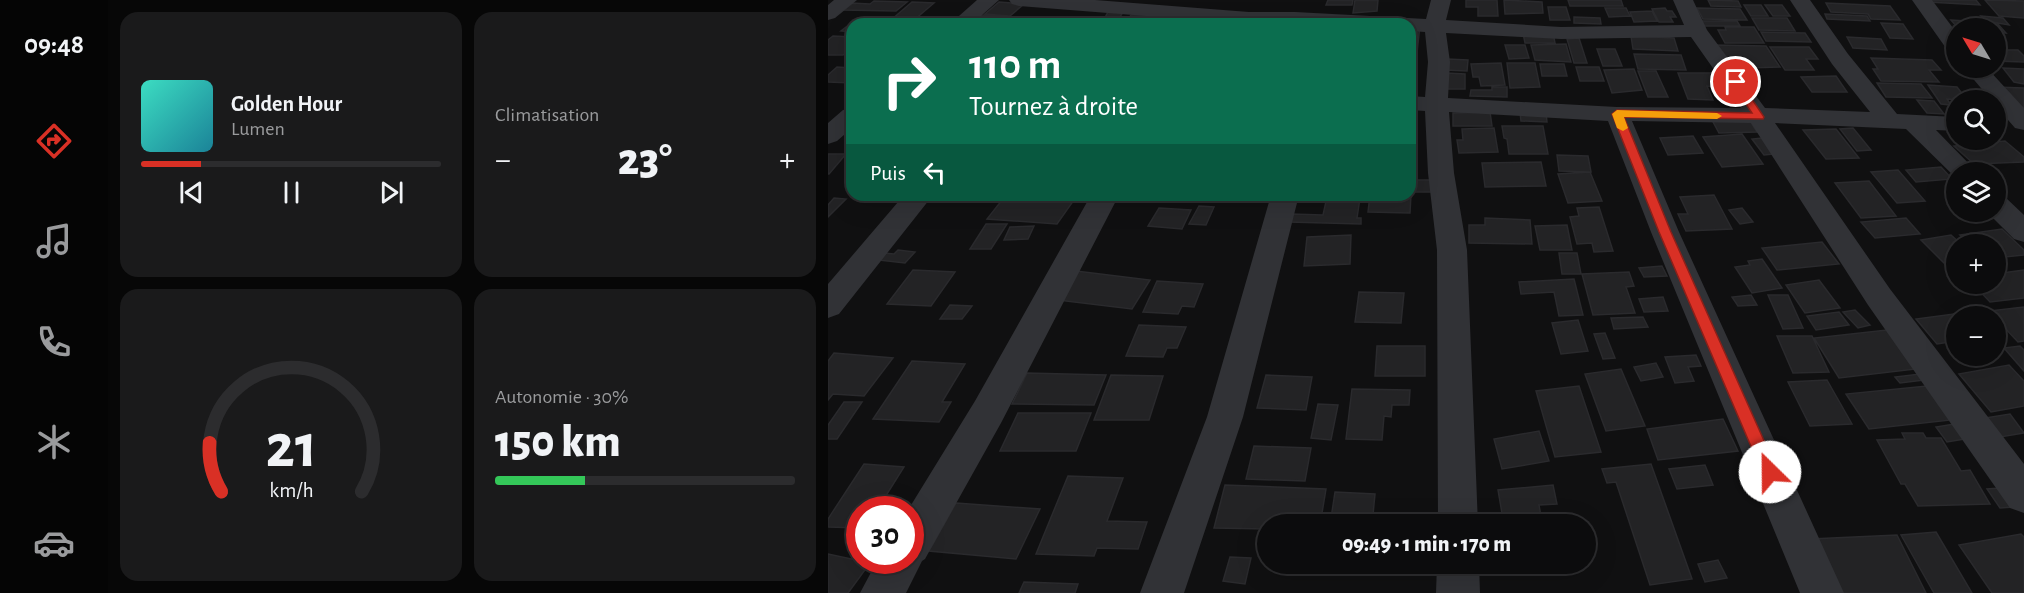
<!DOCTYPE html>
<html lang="fr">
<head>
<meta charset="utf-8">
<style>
  body { margin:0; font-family:"Alegreya Sans",sans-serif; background:#1a1a1b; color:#f1f3f6; height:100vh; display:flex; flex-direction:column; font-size:22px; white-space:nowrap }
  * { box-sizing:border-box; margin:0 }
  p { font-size:20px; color:#9a9b9d }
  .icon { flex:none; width:33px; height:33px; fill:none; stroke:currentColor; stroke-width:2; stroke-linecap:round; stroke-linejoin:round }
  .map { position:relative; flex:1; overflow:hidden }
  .side { display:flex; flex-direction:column; gap:12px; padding:12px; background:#070707; width:720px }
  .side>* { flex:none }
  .guide { position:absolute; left:18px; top:18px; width:570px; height:183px; border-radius:18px; box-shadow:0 6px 24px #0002,0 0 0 2px #2c2c2e; background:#0b6e4f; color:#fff; overflow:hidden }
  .needle { width:39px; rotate:308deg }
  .controls { position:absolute; left:1118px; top:18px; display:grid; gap:12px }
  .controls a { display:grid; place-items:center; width:60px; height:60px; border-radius:50%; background:#0c0c0d; box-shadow:0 6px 24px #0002,0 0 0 2px #2c2c2e; font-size:30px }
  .speed { position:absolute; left:18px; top:496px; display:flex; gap:12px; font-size:30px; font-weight:700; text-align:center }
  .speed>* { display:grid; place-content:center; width:78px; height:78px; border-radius:50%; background:#0c0c0d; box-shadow:0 6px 24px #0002,0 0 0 2px #2c2c2e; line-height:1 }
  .speed .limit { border:9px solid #d22; background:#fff; color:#111 }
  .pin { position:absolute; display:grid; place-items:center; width:51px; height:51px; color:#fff; margin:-26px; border:3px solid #fff; border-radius:50%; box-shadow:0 2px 6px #0007 }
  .me { position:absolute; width:66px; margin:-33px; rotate:337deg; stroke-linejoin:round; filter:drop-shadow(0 0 4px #0008) }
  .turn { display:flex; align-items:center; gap:21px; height:126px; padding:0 24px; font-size:27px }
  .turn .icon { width:78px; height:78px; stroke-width:2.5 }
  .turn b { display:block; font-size:42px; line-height:51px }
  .then { display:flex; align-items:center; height:57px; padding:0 24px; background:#0003; gap:12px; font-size:22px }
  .big { font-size:45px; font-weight:800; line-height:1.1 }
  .side .tile { flex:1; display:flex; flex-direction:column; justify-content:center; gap:9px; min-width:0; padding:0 21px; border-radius:18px; background:#1a1a1b }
  .side .dial { align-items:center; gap:0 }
  .dial svg { height:156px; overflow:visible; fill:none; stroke:#2c2c2e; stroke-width:7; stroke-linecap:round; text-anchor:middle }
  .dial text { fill:#f1f3f6; stroke:none }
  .song { display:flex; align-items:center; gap:18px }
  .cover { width:72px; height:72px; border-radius:9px; background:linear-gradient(135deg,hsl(170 70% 55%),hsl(190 70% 35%)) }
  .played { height:6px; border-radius:3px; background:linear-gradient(90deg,#d93025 20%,#2c2c2e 20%) }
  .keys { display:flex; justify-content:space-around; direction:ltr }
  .heat { display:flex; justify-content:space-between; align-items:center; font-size:33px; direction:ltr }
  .charge { height:9px; border-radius:4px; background:linear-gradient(90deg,#34c759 30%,#2c2c2e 0) }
  .side .tiles { flex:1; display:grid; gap:12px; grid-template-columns:repeat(2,1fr) }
  .trip { position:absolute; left:429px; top:514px; width:339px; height:60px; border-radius:30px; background:#0c0c0d; box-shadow:0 6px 24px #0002,0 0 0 2px #2c2c2e; font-weight:800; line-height:60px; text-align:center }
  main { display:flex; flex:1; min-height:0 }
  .tabs { display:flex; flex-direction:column; width:108px; justify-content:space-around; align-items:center; background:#050505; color:#9a9b9d }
  .tabs .icon { width:42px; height:42px }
  .tabs .selected { color:#d93025 }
  .tabs b { font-size:27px; color:#f1f3f6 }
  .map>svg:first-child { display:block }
  .building { fill:#232325; stroke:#2a2a2d; stroke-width:1.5 }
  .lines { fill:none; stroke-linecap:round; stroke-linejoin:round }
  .minor { fill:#313236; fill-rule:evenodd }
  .route { fill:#d93025; stroke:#8d1f18; stroke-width:1.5 }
  .slow { fill:#f59e0b }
</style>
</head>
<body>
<main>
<nav class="tabs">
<b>09:48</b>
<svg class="icon selected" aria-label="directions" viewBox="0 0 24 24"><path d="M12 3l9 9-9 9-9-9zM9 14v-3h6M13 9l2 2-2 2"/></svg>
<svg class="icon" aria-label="music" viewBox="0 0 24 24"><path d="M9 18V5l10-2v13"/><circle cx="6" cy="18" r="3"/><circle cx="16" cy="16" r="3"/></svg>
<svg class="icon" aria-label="phone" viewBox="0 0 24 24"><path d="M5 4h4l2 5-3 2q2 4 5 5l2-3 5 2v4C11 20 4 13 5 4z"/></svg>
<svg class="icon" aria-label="climate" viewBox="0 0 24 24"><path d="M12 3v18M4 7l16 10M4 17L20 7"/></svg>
<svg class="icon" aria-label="car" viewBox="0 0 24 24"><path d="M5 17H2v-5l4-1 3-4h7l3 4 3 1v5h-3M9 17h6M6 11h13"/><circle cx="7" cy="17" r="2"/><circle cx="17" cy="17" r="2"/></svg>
</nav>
<section class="side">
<div class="tiles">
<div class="tile">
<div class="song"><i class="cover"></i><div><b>Golden Hour</b><p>Lumen</p></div></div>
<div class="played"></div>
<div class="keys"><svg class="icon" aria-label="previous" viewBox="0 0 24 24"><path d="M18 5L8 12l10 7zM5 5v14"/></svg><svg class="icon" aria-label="pause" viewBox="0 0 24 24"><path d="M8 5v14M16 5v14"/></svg><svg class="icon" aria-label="next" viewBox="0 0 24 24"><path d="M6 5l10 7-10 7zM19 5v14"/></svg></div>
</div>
<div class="tile"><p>Climatisation</p>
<div class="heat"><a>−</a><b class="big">23°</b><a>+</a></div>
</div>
<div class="tile dial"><svg viewBox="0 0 100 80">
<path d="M14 69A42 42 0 1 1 86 69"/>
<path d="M14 69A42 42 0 0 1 8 44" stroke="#d93025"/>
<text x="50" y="56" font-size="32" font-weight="700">21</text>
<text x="50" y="72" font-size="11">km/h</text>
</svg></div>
<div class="tile"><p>Autonomie · 30%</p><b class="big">150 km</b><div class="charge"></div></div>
</div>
</section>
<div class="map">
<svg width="1196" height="593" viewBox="0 0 1196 593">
  <rect width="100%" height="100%" fill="#101011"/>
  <path class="building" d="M500,0H525L524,5H498Z
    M527,0H550L549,11L525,13Z
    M638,0H669L670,16H650V7H638Z
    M676,0L714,2L715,13L677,14Z
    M740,0H793L795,6H742Z
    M880,0L910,1L913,7L883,6Z
    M1099,0H1148L1152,5L1100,2Z
    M1157,0L1196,1V18L1171,16Z
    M46,1L79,2L68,11L14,10L23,3L42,4Z
    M84,2L106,3L86,20H63Z
    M171,2L196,4L182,16L157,14Z
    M998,3L1062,6L1072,20L1043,19L1040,14L1003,12Z
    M916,5H933L940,16H923Z
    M937,5H954L962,16H945Z
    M720,7H738L742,20H722Z
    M777,8H798L802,16L781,17Z
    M837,8L839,11H844L848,17H842L845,22H831L824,9Z
    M869,8L912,9L919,20L875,19Z
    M824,11L829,21L806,22L802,12Z
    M280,12H295L289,22L274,23Z
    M997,14L1039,16L1042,21L999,19Z
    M150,15L203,18L197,24H140Z
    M303,15H352L348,24H297Z
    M1153,16L1175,18L1181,25L1158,21Z
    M746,17L772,18L773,24L746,23Z
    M30,18L59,20L53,24H24V32L13,31Z
    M924,18H959L967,31L931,30Z
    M243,20H266L263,24H239Z
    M1123,20L1169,23L1178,33L1167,32V28H1130Z
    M869,21H909L912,26H872Z
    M1053,23L1075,24L1085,39L1062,38Z
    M582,25H592L589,53H582Z
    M897,27H926L936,43H897L890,30H898Z
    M933,32L977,33L983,42L938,41Z
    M695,33H725L727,43H697Z
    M5,36L24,37V48L15,55H0V40Z
    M803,36L846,38L850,51L805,49Z
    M1019,37L1053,39L1059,50L1025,48Z
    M751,38L759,63H746L739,39Z
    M738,44L743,62L707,60L703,45Z
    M677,45H697L701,58L681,59Z
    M886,45L938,46L952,67L919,68L913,58H894Z
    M942,47H981L990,59H978L986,70H957Z
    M769,49H787L794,66H775Z
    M1167,50H1190L1196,56V62L1167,61Z
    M806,54L853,55L858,70L810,69Z
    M1043,58L1104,60L1113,70H1101L1111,82L1053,81L1045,69H1050Z
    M619,59L640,60L639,71L617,70Z
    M673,63L677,85L653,86L651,77H645L643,64Z
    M679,63H707L712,87L682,88Z
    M712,64H736L739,76H714Z
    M9,67L24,68V83L0,82V75Z
    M748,67H771L776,81H752Z
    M1175,68L1196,69V84L1186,82Z
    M806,69L814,90L784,93L776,70Z
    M810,71H828L840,97H820Z
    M618,73L637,74V89H618Z
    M850,73H890L897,87L879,86L885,100L860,99Z
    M1008,76L1019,92H984L973,77Z
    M1049,83L1093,84L1104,98L1058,97Z
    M1100,85L1129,87L1139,100L1119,99L1123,105L1113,104Z
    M664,87H679V97L642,96L643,90H664Z
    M1168,87L1196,88V109Z
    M1089,100L1106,101L1116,114L1099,113Z
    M662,112L664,126H625V113Z
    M692,112L718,113L719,122L693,121Z
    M921,119L929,132L891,133L884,120Z
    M674,126H715L720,154H681L679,139L676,138Z
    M666,128L670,152L631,153L629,140H635L634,129Z
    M1025,128L1043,150L1029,151L1012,129Z
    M1008,129L1031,158L998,159L975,130Z
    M914,134L935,164L894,167L875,137Z
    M865,136L875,153L840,155L832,138Z
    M934,138L947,154L936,155L924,139Z
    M1177,141L1196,157V162L1146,164L1126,146Z
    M0,154H18L1,174H0Z
    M729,155L760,156L763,172L731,171Z
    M713,162L718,186L657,187L654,163Z
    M1113,167L1124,179L1088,182L1078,170Z
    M1070,170L1097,201L1069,203L1043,172Z
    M762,172L774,201L740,203L730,174Z
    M586,180H607L606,192H586Z
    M1041,181L1068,216L1033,218L1007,183Z
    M178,195H182L246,200L229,224L159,219Z
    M542,195H583L582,213L540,212Z
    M886,195L904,229L858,231L850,214H860L852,197Z
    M499,197L532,198L529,218H533V224L461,222L464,214L495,215Z
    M6,198L18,199L0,217V205Z
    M371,206L386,207L378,225L361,224Z
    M771,207L785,251L766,252L764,243L749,244L742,217L751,216L749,208Z
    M331,208L363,210L354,229L320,226Z
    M914,208L925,222L912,224L901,210Z
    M657,218L702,220L704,244L641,243V225H657Z
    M1078,218L1092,234L1047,238L1033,222Z
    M158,224H179L163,249H142Z
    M739,225L744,250H712L707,226Z
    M206,226L200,239L176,240L182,227Z
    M1174,229L1196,250V255L1167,258V244H1142L1132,235Z
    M523,235L522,264L476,266L479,237Z
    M1123,235L1133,244H1128V275L1093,240Z
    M994,242L1011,264L949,270L934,248Z
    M70,250L87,252L77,263L50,260L56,253L66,254Z
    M731,253H749L753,274H734Z
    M934,259L954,288L924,293L907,267L922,265L920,261Z
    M834,266L839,276L816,277L811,268Z
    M85,270L127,272L103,306L59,304Z
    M1196,270V298L1162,302L1145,284H1167V274Z
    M248,271L322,280L304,309L229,300Z
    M801,272L806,286L798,287L807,313L765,315L754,274Z
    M746,279L755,315L731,316L726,292L693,294L691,282Z
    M991,280L1012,308L977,313L958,285Z
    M329,281L375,284L366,307L354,306L350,314L315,312Z
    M531,292L576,293L573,323L527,322Z
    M923,295L929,305L910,306L904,297Z
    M940,295H960L975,328L955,329Z
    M835,297L840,311L816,312L811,299Z
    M122,305L144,306L134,319H112Z
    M1196,307V341L1190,342L1161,311Z
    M1027,310L1042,325L1030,328L1015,312Z
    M1011,312L1021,325L988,330L979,316Z
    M1126,314L1128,316V341L1109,344L1088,319Z
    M815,317L820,327L786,329L783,318Z
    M750,320L760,351L733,354L724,323Z
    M311,325L358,327L349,348H339L335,357L298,356Z
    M1059,330L1088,369L1011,378L986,338Z
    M777,333L787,358L775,359L766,334Z
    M949,336H984L1001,372L965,373Z
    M549,346H597V376H547Z
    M1192,346L1196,350V371L1176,348Z
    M6,353L65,358L36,396L5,394L0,400V361Z
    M868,355L873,366L860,367L866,381L847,383L837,357Z
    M84,361L137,364L114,402H123L111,422L45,419Z
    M828,363L835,377L813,381L806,367Z
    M1181,365L1196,381V406L1163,412L1131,374Z
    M793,369L817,426L778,431L757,374Z
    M199,373L278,375L266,405L184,404Z
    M1092,374L1097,380L1072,383L1067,377Z
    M283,375L335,376L321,420H266Z
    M438,375L484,377L478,410L429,408Z
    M999,380L1024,424L982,426L960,382Z
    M751,386L773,452L727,457L708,391Z
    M1099,386L1123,420L1041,429L1018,394Z
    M524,389L582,390L581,405H564L563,417L556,416L554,440L518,439Z
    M16,402H34L9,439H0V425Z
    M490,404L510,405L503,440L483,438Z
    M190,413H263L248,451H172Z
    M1182,414L1196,433L1172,437L1157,418Z
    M895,419L910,451L830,460L819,429Z
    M1132,423L1143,438L1119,442L1108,427Z
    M711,431L721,461L674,469L666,439Z
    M1074,433H1095L1098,438H1113L1133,471L1142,470L1162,504L1090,506L1077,484H1073L1049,440L1077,439Z
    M426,446L483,448L477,481L418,479Z
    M36,464L76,467L49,510H32V528L0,527V519Z
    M823,464L864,579L822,585L788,482L779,483L774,469Z
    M877,465L885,485L849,489L841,469Z
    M240,476L295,478L279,521L319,522L310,549L269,548L266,556L208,554Z
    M397,485L498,489L492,525H440V529L386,528Z
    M725,485L729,504L711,505L714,522L676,525L670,490Z
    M1173,488L1185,507L1172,508L1159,489Z
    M507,492L547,494L544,525H502Z
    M128,503L212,509L188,559L101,551Z
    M1108,532L1144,593H1106L1073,535Z
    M1193,534L1196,537V593H1164L1131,545Z
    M1069,535L1098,593H1006L983,539Z
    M0,554L42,563L20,593H0Z
    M402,557L423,558L417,584L395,581Z
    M890,560L899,578L877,582L870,564Z
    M196,582L250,584L247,593H191Z"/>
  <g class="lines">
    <path class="minor" d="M6,0H29L7,18L0,20V5Z
      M149,0H171L144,24H122Z
      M181,0H267L421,12H467L598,19L603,0H623L618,20L733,27L856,25L845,0H865L879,30L937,108L1042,112L1004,64L962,0H982L1020,54L1069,114L1128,117V131L1108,130L1149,172H1128V178L1078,129L947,123L1062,289L1196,464V513L1182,508L1040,305L923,123L804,121L851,232L1016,593H972L823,232L780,121L621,112L626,173L639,250L650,525H610L609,250L600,173L597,111L582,110V96L597,97L600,62L597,32L582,31V24H420L191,6L184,4ZM618,33L733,39L863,37L913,108L789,107L620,98L622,62Z
      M1084,0H1104L1128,32V52L1120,51Z
      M1136,68H1159L1196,108V130L1187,128L1167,105V100H1163Z
      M24,108V128L9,141L0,144V123L15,110Z
      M1167,194L1177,197L1196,215V242L1186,239L1159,212H1167Z
      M76,195H105L11,314L0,318V284Z
      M263,195H291L173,423L97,559L94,561L78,593H32L49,561H82V510H80L147,401Z
      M443,195H471L415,417L356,593H312L379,417Z
      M609,564H651L652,593H608Z"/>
  </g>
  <path class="route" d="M904,80H911L936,117L935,119L796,117L843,232L950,472L948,478L942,480L936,478L934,472L831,232L784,114L789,110L924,113L903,82Z"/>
  <path class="slow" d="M789,110L889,113L894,116L889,119L796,117L800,128L795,131L789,128L784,114Z"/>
</svg>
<div class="controls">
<a><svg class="needle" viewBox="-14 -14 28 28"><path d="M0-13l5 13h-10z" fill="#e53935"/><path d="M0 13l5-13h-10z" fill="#9a9b9d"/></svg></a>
<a><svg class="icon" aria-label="search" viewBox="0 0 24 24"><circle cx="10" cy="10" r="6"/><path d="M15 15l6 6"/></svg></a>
<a><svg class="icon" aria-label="layers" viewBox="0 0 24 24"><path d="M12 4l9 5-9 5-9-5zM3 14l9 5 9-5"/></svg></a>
<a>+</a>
<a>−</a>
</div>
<div class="speed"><div class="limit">30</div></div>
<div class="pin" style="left:908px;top:82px;background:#d93025"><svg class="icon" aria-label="arrive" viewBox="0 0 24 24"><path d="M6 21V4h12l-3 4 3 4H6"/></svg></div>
<svg class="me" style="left:942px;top:472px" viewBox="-20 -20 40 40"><circle r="19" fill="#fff"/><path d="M0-13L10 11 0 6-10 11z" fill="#d93025"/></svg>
<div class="trip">09:49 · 1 min · 170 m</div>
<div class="guide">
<div class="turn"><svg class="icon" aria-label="right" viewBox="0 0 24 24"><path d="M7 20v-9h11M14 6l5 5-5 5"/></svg><div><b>110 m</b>Tournez à droite</div></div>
<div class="then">Puis<svg class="icon" aria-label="left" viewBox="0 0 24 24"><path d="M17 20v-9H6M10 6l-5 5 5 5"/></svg></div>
</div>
</div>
</main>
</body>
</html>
